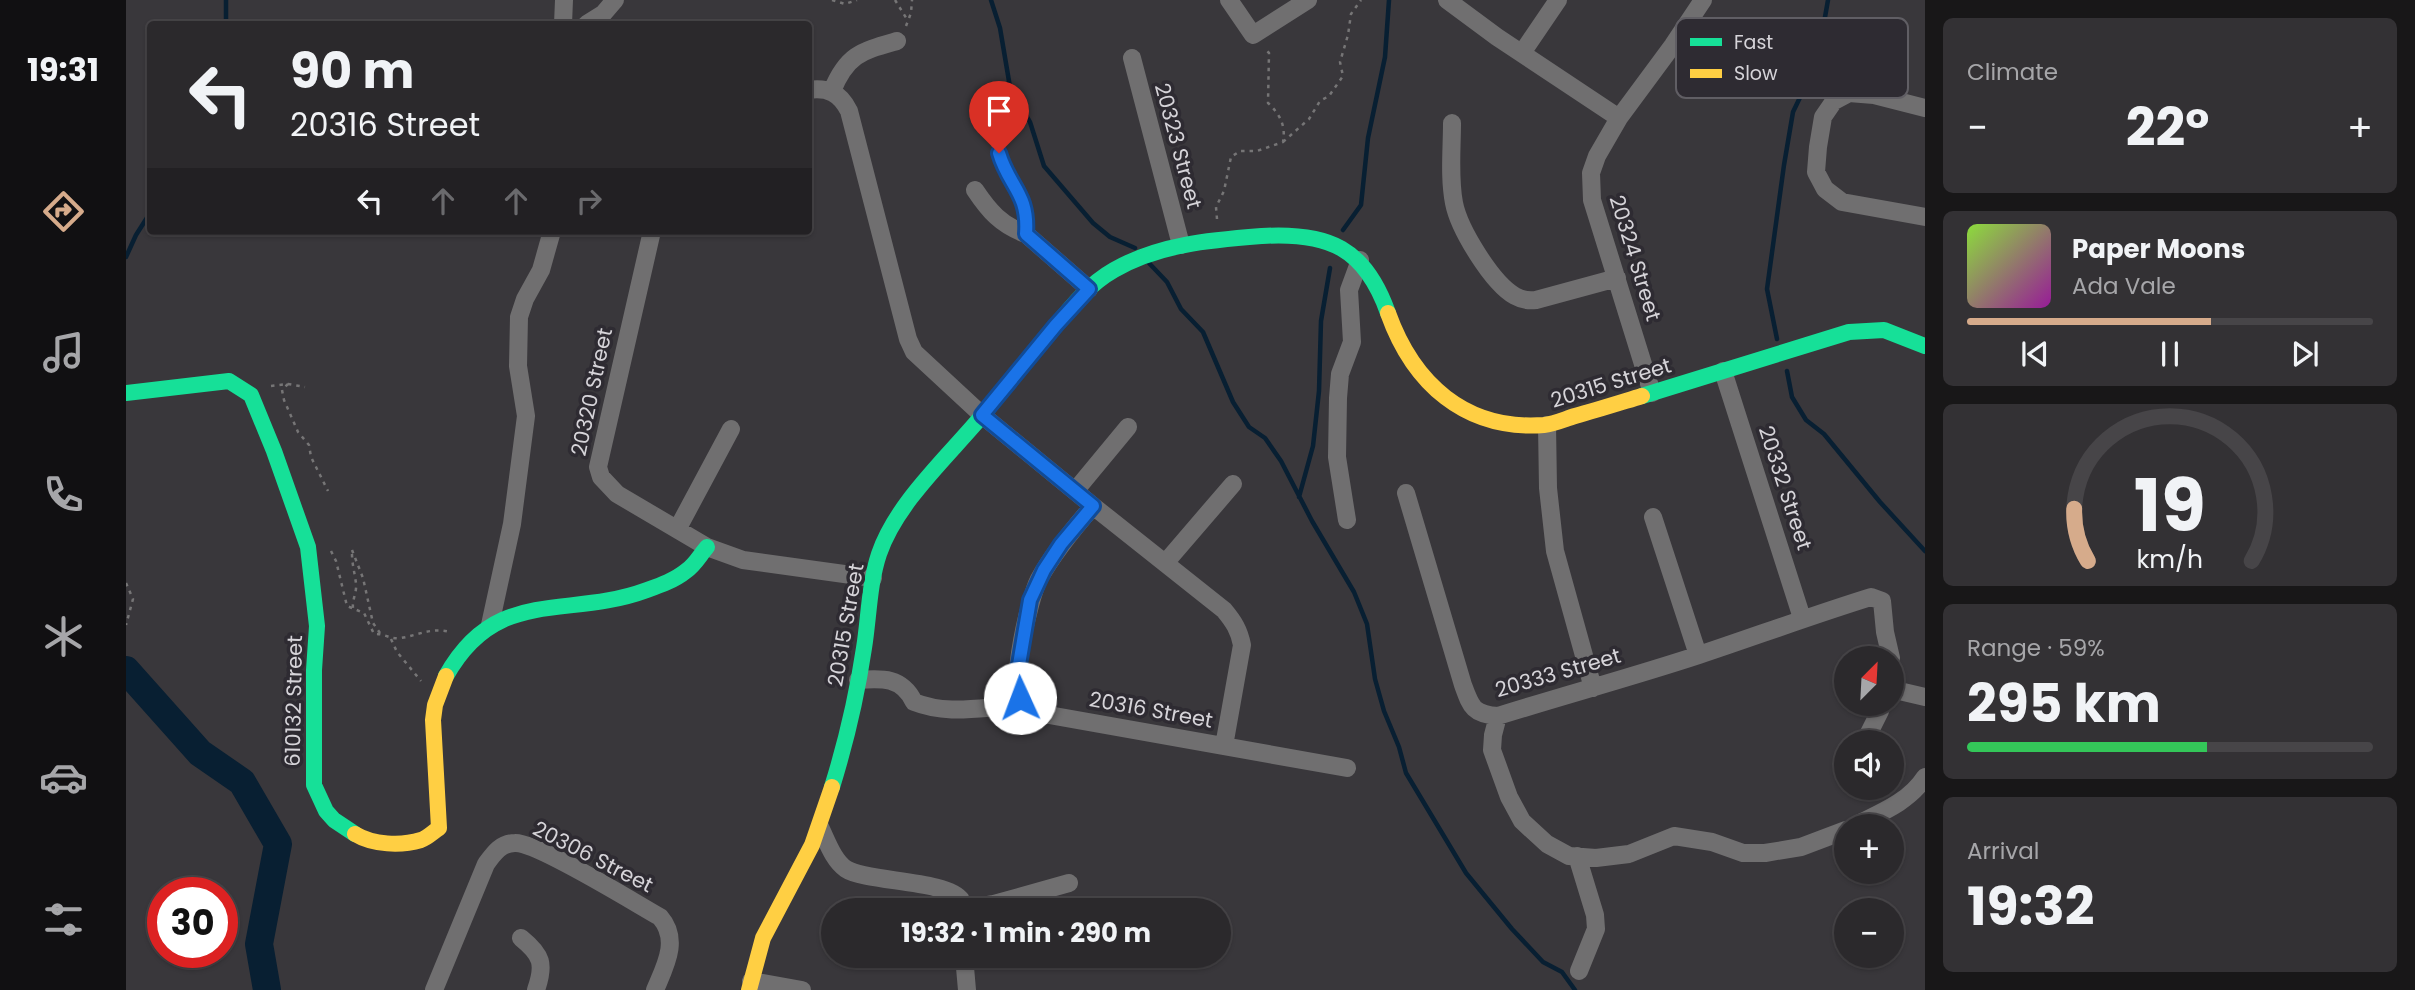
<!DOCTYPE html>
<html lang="en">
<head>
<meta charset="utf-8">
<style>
  body { margin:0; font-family:Poppins,sans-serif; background:#333134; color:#f1f3f6; height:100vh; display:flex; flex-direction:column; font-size:26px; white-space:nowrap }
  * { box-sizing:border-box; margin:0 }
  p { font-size:23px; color:#a6a6a9 }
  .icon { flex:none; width:38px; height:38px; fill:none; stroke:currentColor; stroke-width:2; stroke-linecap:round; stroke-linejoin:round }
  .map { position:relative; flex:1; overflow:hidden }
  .sheet { display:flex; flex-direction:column; gap:18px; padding:18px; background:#181718; width:490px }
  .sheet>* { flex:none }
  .guide { position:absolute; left:21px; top:21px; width:665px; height:214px; border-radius:7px; box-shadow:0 2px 5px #0004,0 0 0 2px #474548; background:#2b292c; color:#f1f3f6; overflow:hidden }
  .needle { width:46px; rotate:24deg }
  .controls { position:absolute; left:1708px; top:646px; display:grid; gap:14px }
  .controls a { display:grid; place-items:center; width:70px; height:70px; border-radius:50%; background:#2b292c; box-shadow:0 2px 5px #0004,0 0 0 2px #474548; font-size:35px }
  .speed { position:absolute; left:21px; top:877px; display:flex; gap:14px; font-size:35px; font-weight:700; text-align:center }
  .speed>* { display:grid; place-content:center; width:91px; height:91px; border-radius:50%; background:#2b292c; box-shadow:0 2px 5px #0004,0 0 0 2px #474548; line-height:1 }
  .speed .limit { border:10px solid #d22; background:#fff; color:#111 }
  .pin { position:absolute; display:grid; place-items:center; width:60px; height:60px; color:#fff; margin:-72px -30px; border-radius:50% 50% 50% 0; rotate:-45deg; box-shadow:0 0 7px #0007 }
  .pin .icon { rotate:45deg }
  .me { position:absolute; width:77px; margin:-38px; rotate:358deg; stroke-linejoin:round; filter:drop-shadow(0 0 5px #0008) }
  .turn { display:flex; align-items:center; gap:24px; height:147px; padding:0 28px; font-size:32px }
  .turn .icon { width:91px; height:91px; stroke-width:2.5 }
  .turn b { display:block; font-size:49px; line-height:60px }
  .lanes { display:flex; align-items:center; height:66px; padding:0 28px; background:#0003; justify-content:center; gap:35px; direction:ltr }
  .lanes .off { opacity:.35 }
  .big { font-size:52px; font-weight:700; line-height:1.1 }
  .sheet .tile { flex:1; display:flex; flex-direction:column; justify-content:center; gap:10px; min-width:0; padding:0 24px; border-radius:10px; background:#333134 }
  .sheet .dial { align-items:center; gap:0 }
  .dial svg { height:182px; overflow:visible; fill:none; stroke:#474548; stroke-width:7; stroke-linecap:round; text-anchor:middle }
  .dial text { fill:#f1f3f6; stroke:none }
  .song { display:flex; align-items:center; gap:21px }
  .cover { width:84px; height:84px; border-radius:10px; background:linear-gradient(135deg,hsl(90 70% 55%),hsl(300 70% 35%)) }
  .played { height:7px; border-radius:4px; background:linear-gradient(90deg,#d6ab8b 60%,#474548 60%) }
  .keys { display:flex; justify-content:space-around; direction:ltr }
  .heat { display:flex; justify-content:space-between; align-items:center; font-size:38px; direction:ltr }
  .charge { height:10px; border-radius:5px; background:linear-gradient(90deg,#34c759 59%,#474548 0) }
  .trip { position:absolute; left:695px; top:898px; width:410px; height:70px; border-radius:35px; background:#2b292c; box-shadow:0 2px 5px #0004,0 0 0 2px #474548; font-weight:700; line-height:70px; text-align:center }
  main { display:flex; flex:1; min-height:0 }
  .tabs { display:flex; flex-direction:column; width:126px; justify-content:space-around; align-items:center; background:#111012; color:#a6a6a9 }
  .tabs .icon { width:49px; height:49px }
  .tabs .on { color:#d6ab8b }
  .tabs b { font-size:32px; color:#f1f3f6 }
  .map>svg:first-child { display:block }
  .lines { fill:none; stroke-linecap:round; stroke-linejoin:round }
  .stream { stroke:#081f32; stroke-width:4.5 }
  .river { stroke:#081f32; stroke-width:28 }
  .path { stroke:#767576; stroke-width:2.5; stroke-dasharray:3.5 5; stroke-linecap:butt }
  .lane { stroke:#706f70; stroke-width:9 }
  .street { stroke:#706f70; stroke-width:18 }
  .fast { stroke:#16e098; stroke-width:16 }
  .slow { stroke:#ffcf43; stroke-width:16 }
  .route-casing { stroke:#114b97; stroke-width:18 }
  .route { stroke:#1a73e8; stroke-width:12 }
  .labels { text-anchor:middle; stroke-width:7; stroke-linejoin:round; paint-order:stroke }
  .street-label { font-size:21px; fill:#d6d4d9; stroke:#2e2b32 }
  .key { fill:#2e2b32; stroke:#605e64; stroke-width:2 }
  .key-label { font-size:19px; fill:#d6d4d9 }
</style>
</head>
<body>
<main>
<nav class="tabs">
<b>19:31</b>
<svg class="icon on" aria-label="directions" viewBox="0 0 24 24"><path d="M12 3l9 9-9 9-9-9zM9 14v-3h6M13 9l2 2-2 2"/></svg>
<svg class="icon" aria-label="music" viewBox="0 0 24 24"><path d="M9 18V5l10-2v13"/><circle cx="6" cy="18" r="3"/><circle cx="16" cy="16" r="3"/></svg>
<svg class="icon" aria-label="phone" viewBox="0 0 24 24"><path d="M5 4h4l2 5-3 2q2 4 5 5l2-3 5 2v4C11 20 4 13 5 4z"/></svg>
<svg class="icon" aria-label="climate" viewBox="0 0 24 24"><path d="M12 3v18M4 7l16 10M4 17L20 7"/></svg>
<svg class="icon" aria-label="car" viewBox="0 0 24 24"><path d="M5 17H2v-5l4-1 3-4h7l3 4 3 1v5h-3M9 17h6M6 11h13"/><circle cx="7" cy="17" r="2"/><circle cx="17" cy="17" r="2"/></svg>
<svg class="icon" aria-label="filters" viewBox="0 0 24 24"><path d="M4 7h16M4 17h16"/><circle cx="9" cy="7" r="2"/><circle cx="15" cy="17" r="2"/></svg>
</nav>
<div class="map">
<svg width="1799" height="990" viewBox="0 0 1799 990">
  <rect width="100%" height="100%" fill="#39373b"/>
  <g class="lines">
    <path class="stream" d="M865,0L874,28L884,87L904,122L918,166L967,223L984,237L1009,248
      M100,24V0
      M1217,230L1235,205L1242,138L1259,57L1263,0
      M0,257L10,235L24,213
      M1022,262L1041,282L1055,309L1077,332L1107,402L1123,427L1139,438L1155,461L1186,521L1228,592L1241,624L1249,679L1258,711L1273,747L1280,773L1340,873L1386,929L1417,962L1436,972L1449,990
      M1651,339L1641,289L1658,165L1667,112L1680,85L1696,34L1702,0
      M1661,371L1666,397L1680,420L1698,434L1754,502L1799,551
      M1173,497L1187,446L1193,391L1195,321L1204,268"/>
    <path class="river" d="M0,670L74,753L116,782L152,844L133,944L141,990"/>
    <path class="path" d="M706,0L719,4L731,0
      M769,0L782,21
      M780,26L785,13L786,0
      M1157,142L1183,119L1194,101L1203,96L1217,76L1214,62L1222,35L1225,14L1235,0
      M1091,219L1090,207L1098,191L1105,157L1114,151H1131L1157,142C1160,126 1154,114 1142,103L1143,53L1138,48
      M162,384L156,390L158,400L172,432L183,445L185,457L202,491
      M145,386L162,384L179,387
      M226,550L237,578L247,623L254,633
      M205,551L210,561L221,606L238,613L248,634C258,633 265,640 275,638C293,635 306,627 324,632
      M226,554C226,564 229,574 230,584C231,592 226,600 227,608
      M0,583L7,599L0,625
      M265,639L271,652L295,681"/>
    <path class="lane" d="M865,129L876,165L899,206L900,234"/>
    <path class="street" d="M1103,0L1127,35L1182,0
      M1321,0L1371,37L1493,118
      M437,24L438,0
      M461,24L477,14L489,0
      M1396,53L1432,0
      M1006,58L1055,245
      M682,90C702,87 714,93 723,111L782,339L788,352L856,415L967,506C947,529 928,552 913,579C903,599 884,682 895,699C901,708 913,712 923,715L1221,768
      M706,91C721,54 736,51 771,41
      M1799,108L1748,95L1723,93L1708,101L1697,117L1692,147L1690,172L1699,189L1716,202L1799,217
      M1326,123C1326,149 1323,177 1328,203C1333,229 1366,283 1389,296C1396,300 1403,301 1410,300L1491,278
      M849,190C863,211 875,225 900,234L963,289
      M526,231L472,467L475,477L491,494L581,547L617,560L747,578
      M1597,371L1676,618
      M1526,393L1466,200L1465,173L1471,156L1493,118L1547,45L1577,0
      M1421,425L1422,488L1429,551L1467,688
      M949,491L1002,427
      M1280,493L1337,685C1345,707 1347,714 1372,716C1439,695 1506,677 1573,655C1630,636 1687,615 1745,597L1756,601L1759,632L1765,658
      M967,506L1098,610C1108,622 1113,630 1116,645L1098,746
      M1527,517L1572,655
      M1221,520L1211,457L1212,398L1214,374L1226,342L1223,290L1234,260
      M552,528L605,429
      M1040,562L1107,484
      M364,625L386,524L400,416L392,366L393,317L399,299L415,270L426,231
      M732,680C756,678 776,677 788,702C826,717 862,705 901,706
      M1769,690L1799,697
      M1372,716L1367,735L1366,750L1383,797L1396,821L1421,844L1443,856L1470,858L1503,854L1548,836L1586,842L1617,853H1639L1675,847L1720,830
      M1742,735L1754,711L1755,704
      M1728,826C1754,813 1783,802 1799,777
      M694,827C701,841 707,860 720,869C739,882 822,880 835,900C836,901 838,909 839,910
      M1451,856L1469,915L1470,929L1453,971
      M838,909L868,904L943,883
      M395,938C416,955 419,964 410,990
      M838,956L841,990
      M625,981L676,990
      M308,990L360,864C368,853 375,843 389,843C411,842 509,903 534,917C554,940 539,966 529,990"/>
    <path class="fast" d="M0,393L103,381L125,395L148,451L182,547L191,626L188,670V785L200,811L208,820L229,834
      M1516,396L1723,332L1758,330L1799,346
      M320,676C371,585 440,620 521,590C535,585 549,580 560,571C569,565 574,555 581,547
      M706,787C720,742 731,695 738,648C743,617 743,584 753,554C771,501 825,454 860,411C879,387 898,364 917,341C939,315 958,287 988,270C1033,244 1085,240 1136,236C1203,232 1239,248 1262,313"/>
    <path class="slow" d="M1262,313C1287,383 1339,431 1418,425C1428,424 1439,419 1449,416C1471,410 1493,403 1516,396
      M229,834C247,845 275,846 295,840C301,838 307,832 313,828L307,720L309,705L320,676
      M623,990L637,938L686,845L706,787"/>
  </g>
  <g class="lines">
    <defs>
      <path id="route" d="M873,153C883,187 903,193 900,234L963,289L930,325L856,415L967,506L935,544L918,570L904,600L890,682L894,698"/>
    </defs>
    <use href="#route" class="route-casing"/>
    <use href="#route" class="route"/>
  </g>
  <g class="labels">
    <g class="street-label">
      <text transform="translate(1052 146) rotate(75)" y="7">20323 Street</text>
      <text transform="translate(1509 258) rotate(73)" y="7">20324 Street</text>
      <text transform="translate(1485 383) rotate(-17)" y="7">20315 Street</text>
      <text transform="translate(466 392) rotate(-78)" y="7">20320 Street</text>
      <text transform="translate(1659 488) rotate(72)" y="7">20332 Street</text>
      <text transform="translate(720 625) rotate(-80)" y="7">20315 Street</text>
      <text transform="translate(1432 673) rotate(-16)" y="7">20333 Street</text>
      <text transform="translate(168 701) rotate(-89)" y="7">610132 Street</text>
      <text transform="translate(1025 710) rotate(10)" y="7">20316 Street</text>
      <text transform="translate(467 857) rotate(27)" y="7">20306 Street</text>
    </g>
  </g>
  <rect x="1550" y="18" width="232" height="80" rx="10" class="key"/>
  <rect x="1564" y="38" width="32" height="8" fill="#16e098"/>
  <rect x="1564" y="69" width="32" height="9" fill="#ffcf43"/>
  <g class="key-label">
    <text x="1608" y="49">Fast</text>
    <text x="1608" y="80">Slow</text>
  </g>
</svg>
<div class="controls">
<a><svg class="needle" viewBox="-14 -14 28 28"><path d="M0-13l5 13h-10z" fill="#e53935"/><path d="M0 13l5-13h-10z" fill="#a6a6a9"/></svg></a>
<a><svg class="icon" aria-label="sound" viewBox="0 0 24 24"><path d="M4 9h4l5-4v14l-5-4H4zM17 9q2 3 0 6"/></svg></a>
<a>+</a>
<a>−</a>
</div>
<div class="speed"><div class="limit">30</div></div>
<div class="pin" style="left:873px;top:153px;background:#d93025"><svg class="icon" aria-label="arrive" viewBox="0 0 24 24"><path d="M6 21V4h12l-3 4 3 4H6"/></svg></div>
<svg class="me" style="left:894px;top:698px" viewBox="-20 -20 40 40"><circle r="19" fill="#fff"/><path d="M0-13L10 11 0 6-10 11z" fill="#1a73e8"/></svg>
<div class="trip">19:32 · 1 min · 290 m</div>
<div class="guide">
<div class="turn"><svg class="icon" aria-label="left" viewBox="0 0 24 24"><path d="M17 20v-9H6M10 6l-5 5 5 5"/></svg><div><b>90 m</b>20316 Street</div></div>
<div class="lanes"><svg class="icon" aria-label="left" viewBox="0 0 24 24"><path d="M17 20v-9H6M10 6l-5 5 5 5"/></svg><svg class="icon off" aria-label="ahead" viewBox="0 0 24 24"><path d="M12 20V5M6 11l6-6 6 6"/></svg><svg class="icon off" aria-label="ahead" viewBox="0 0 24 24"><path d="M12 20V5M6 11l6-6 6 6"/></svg><svg class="icon off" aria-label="right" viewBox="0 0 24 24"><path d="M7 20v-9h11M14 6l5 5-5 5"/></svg></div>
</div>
</div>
<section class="sheet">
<div class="tile"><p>Climate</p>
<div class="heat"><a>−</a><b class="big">22°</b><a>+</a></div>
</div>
<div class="tile">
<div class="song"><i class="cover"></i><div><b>Paper Moons</b><p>Ada Vale</p></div></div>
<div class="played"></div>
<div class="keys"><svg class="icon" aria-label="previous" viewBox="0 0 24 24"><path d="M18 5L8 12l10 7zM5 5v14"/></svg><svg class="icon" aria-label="pause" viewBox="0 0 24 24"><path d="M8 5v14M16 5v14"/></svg><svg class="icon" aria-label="next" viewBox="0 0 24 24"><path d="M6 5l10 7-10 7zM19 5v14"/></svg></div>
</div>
<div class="tile dial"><svg viewBox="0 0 100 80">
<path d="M14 69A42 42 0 1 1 86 69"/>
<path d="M14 69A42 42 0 0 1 8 46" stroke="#d6ab8b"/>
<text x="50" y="56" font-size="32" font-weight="700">19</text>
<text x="50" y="72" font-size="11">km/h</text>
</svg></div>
<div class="tile"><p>Range · 59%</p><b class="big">295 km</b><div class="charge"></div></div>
<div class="tile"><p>Arrival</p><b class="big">19:32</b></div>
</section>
</main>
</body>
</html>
